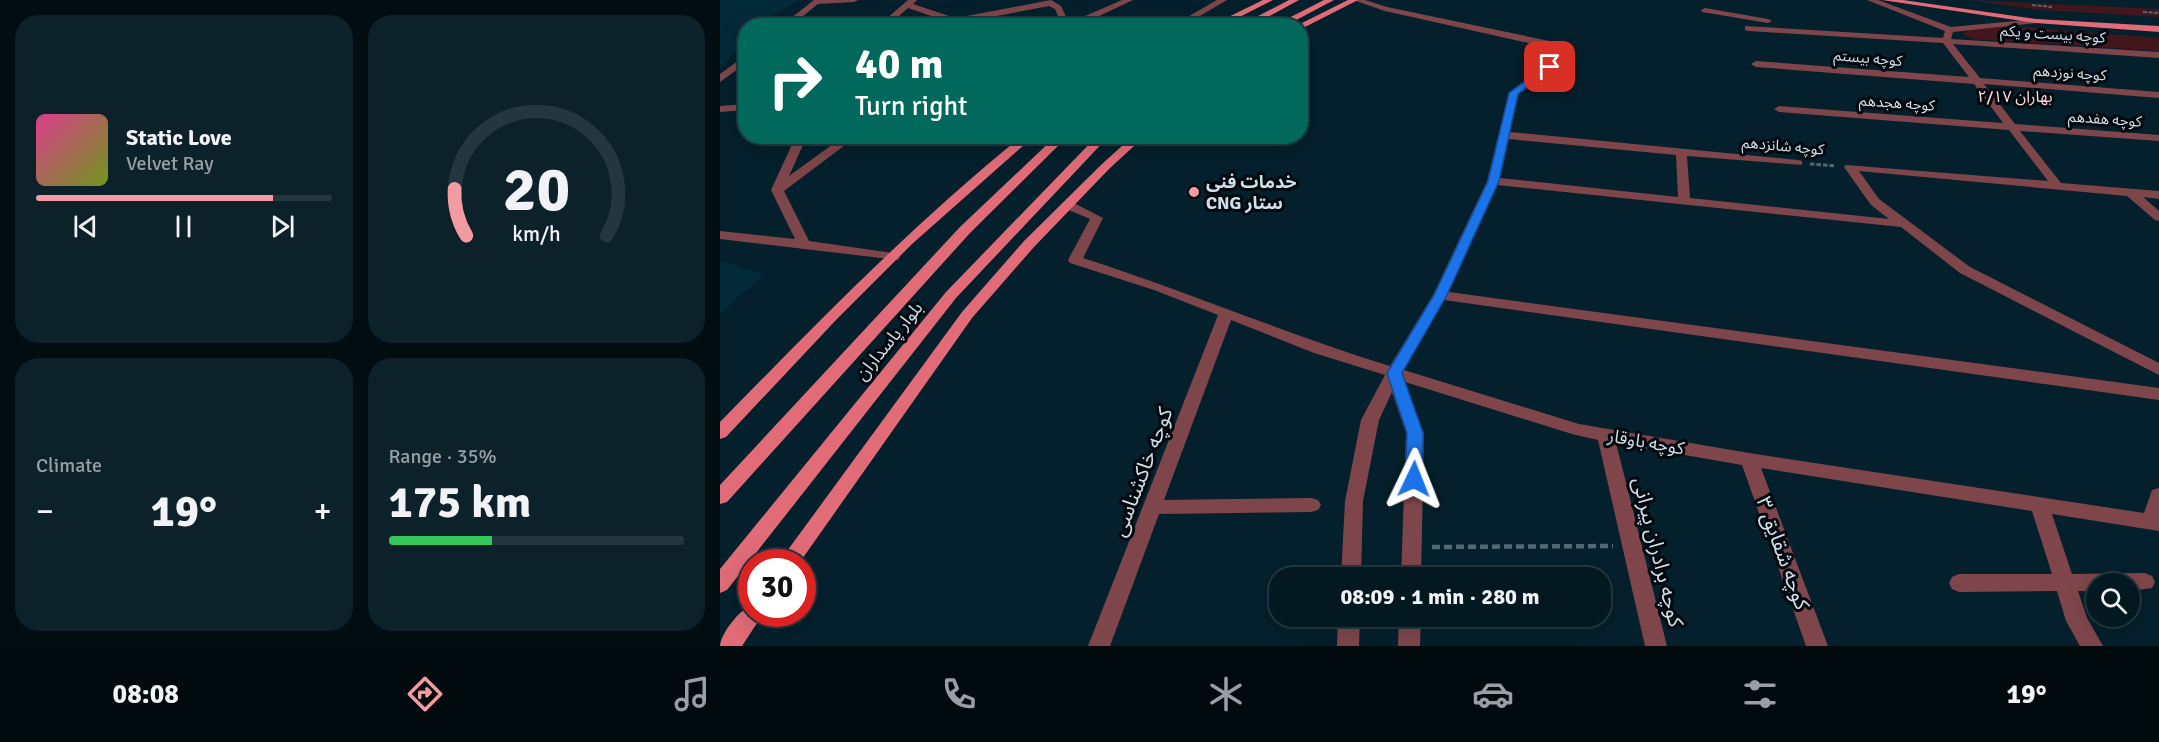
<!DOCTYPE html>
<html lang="en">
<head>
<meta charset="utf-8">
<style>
  body { margin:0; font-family:Signika,"Noto Sans Arabic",sans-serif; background:#0d212a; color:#f1f3f6; height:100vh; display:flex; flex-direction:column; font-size:22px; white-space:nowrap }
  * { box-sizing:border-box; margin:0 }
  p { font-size:20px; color:#97a0a5 }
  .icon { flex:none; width:33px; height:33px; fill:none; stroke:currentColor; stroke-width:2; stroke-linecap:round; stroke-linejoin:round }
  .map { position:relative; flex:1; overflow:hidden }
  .sheet { display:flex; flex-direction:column; gap:15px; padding:15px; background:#020d12; width:720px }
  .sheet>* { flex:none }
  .hud { position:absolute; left:18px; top:18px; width:570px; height:126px; border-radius:24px; box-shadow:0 6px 24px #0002,0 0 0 2px #24373f; background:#00695c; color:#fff; overflow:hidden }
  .tools { position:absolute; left:1366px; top:573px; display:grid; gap:12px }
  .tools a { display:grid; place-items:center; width:54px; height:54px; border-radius:50%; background:#031821; box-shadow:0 6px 24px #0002,0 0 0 2px #24373f; font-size:30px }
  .speed { position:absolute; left:18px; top:549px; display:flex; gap:12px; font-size:30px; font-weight:700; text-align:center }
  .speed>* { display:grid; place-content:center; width:78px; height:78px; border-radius:50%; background:#031821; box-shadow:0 6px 24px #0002,0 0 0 2px #24373f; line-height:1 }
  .speed .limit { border:9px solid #d22; background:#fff; color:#111 }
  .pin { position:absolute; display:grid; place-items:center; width:51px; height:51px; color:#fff; margin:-26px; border-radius:12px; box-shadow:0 3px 9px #0006 }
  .me { position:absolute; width:66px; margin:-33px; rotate:2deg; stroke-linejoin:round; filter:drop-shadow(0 0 4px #0008) }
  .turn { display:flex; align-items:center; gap:21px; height:126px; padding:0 18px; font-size:27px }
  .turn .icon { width:78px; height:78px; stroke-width:2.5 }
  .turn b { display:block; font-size:42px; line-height:51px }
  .big { font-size:45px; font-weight:700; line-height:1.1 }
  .sheet .tile { flex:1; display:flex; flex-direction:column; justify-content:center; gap:9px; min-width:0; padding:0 21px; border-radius:24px; background:#0d212a }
  .sheet .dial { align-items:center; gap:0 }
  .dial svg { height:156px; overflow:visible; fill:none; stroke:#24373f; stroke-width:7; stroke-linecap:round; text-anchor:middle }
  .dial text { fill:#f1f3f6; stroke:none }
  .song { display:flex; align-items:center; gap:18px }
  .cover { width:72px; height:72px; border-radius:9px; background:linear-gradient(135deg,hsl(330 70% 55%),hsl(80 70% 35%)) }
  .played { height:6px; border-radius:3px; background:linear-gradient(90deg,#f49aa1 80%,#24373f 80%) }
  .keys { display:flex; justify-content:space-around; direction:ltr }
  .heat { display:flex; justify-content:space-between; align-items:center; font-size:33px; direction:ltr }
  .charge { height:9px; border-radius:4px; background:linear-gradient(90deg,#34c759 35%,#24373f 0) }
  .sheet .tiles { flex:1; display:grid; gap:15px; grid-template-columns:repeat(2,1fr) }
  .trip { position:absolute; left:549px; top:567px; width:342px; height:60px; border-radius:24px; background:#031821; box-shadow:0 6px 24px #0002,0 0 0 2px #24373f; font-weight:700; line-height:60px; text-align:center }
  .tab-bar { display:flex; height:96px; justify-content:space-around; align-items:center; background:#010a0d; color:#97a0a5 }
  .tab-bar .icon { width:42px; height:42px }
  .tab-bar .current { color:#f49aa1 }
  .tab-bar b { font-size:27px; color:#f1f3f6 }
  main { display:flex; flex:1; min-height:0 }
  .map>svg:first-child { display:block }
  .built { fill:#022a39 }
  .green { fill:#43161c }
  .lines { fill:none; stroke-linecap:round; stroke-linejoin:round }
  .path-far2 { stroke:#516873; stroke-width:2; stroke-dasharray:4 1.5; stroke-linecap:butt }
  .path-far1 { stroke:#516873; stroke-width:3; stroke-dasharray:4.5 2; stroke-linecap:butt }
  .path { stroke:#516873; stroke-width:4.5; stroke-dasharray:8 4; stroke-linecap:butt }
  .minor { fill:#7e464b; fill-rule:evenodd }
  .major { fill:#e16c78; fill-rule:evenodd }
  .route { fill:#1a73e8; stroke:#114b97; stroke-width:1.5 }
  .poi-dot { fill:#f49aa1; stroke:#01080d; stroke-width:2 }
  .labels { text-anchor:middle; stroke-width:6; stroke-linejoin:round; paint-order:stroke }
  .far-street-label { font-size:15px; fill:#d0dfe8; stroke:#01080d }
  .far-neighbourhood-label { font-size:16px; fill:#fdd9da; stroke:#01080d }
  .poi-label { font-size:18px; font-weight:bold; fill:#d0dfe8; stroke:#01080d; text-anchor:start }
  .street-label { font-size:18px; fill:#d0dfe8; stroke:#01080d }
  .near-street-label { font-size:21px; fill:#d0dfe8; stroke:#01080d }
</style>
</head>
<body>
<main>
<section class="sheet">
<div class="tiles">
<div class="tile">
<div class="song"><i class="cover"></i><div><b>Static Love</b><p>Velvet Ray</p></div></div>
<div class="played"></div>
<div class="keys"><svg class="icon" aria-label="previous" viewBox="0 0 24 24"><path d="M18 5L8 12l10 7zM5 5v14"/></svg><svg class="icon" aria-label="pause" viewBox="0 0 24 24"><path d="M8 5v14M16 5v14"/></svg><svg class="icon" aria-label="next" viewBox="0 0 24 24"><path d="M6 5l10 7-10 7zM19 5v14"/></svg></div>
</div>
<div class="tile dial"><svg viewBox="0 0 100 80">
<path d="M14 69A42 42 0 1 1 86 69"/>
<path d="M14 69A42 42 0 0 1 8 45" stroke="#f49aa1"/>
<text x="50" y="56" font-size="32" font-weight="700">20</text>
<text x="50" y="72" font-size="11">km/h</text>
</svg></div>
<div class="tile"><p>Climate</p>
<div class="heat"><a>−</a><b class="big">19°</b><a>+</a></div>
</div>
<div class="tile"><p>Range · 35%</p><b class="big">175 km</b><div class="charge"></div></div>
</div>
</section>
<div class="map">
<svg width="1439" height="646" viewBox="0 0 1439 646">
  <rect width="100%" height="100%" fill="#04202c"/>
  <path class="built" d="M0,0H80L48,17L41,25L26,26L25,42L0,69Z
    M0,261L44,274L0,314Z"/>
  <path class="green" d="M1249,0L1439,9V17L1322,10Z
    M1288,26L1439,38V51L1252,39L1243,34L1248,30Z"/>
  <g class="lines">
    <path class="path-far2" d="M1312,5L1332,7
      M1423,12L1439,13"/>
    <path class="path-far1" d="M1090,164L1116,166"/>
    <path class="path" d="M712,547L893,546"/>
    <path class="minor" d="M94,0H138L134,2L98,4L71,26H61Z
      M188,0H197L193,4L229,16L231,19L331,0L341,6L349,23L402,0H413L358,26H339L341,23L335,9L329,6L235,24L236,26H227L223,20L188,8L168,26H158Z
      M497,0H507L463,26H452Z
      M633,0H645L667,7L844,44L853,49V53L799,94L790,132L1078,160L1082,161V165L967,156L970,198L1169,219L1151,205L1124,167L1126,165L1328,181L1289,130L1059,112L1054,109L1059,106L1283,123L1254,84L1036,67L1031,64L1036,61L1249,77L1223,43L1028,31L1025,30V26L1223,38L1225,31L1147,0H1158L1231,27L1316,19L1320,21L1316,23L1233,32L1231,39L1439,52V58L1233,44L1260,78L1439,92V98L1264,84L1295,124L1439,135V141L1300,131L1341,183L1439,191V199L1423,197L1439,211V221L1435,220L1407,196L1139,171L1159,199L1250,267L1439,363V375L1240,273L1181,227L777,185L729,292L1439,388V400L724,300L684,370L859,424L1029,453L1424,513L1432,490L1439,488V531L1332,514L1352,574L1425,573L1432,576L1435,582L1432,588L1410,591V584H1377V591H1358L1367,618L1383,646H1360L1346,621L1337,591L1239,592L1232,589L1229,583L1232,577L1239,574H1332L1312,511L1041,468L1108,646H1086L1022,465L896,443L947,646H925L878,440L852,434L685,382L704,433L701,578H681L686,433L672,392L659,420L643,501L641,578H621L625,501L641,420L665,375L594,353L511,320L444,500L591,498L598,500L601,505L598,510L591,512L439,514L390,646H368L498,315L434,290L350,263L348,260L370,219L344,208L342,205L344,202H352L383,218L363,258C466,291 566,334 670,366L713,295L767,181L789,93L844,51L665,11ZM789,139L956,155L958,197L780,178Z
      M985,8L1048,19L1052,21L1048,23L982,12L981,10Z
      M26,55V63L0,82V74Z
      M26,104V110L0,112V106Z
      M76,136H87L69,176L124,136H137L64,191L89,241L173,253L178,254L180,257L178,260L0,239V231L75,239L51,190Z
      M618,616H640L639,646H617Z
      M679,616H701L700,646H678Z"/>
    <path class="major" d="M543,0H553L502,26H490Z
      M569,0H579L531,26H519Z
      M604,0H614L565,26H553Z
      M628,0H638L583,28L576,26Z
      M1162,0H1183L1316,19L1439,26V32L1316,23Z
      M302,136H314L192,244L116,320L6,437L0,439V422C97,323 193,224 302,136Z
      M336,136H348L250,233L7,502L0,504V485L240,227Z
      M377,136H389L236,298L7,590L0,593V569L226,292Z
      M413,136H425L390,168L314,247L252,318L80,562H59L242,312L304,241L382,164Z
      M32,605V614H43L22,646H0C1,633 20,609 32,605Z"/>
  </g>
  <path class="route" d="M827,65L834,67L798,94L779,181L727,295L682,373L703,433L702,479L700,483L694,485L688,483L685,479L687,433L667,373L714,295L768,181L789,93Z"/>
  <circle class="poi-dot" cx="474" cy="192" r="6"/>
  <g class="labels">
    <g class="far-street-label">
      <text transform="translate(1333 34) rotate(4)" y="5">کوچه بیست و یکم</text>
      <text transform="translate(1148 58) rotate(5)" y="5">کوچه بیستم</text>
      <text transform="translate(1350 73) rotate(4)" y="5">کوچه نوزدهم</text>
      <text transform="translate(1177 103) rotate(4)" y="5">کوچه هجدهم</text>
      <text transform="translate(1385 119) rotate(4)" y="5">کوچه هفدهم</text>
      <text transform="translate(1063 146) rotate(5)" y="5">کوچه شانزدهم</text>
    </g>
    <g class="far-neighbourhood-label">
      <text x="1295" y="102">۲/۱۷ بهاران</text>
    </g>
    <g class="poi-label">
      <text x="486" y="188">خدمات فنی‌<tspan x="486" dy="21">CNG ستار</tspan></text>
    </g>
    <g class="street-label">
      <text transform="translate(169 341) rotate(-51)" y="6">بلوار پاسداران</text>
      <text transform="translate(926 442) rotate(10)" y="6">کوچه باوقار</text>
    </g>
    <g class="near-street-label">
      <text transform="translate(422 472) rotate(-69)" y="7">کوچه خاکشناسی</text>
      <text transform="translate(938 552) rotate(76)" y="7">کوچه برادران پیرانی</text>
      <text transform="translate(1063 553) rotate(70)" y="7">کوچه شقایق ۳</text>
    </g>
  </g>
</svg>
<div class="tools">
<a><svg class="icon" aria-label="search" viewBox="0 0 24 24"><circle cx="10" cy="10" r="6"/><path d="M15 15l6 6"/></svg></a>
</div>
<div class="speed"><div class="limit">30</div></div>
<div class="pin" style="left:830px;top:67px;background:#d93025"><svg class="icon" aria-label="arrive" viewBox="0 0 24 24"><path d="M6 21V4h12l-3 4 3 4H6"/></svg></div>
<svg class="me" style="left:694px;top:479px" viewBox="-20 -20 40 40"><path d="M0-17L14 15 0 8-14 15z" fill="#1a73e8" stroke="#fff" stroke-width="4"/></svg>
<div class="trip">08:09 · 1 min · 280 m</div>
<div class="hud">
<div class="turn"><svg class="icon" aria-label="right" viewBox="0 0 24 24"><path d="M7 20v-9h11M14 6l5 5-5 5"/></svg><div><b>40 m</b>Turn right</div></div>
</div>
</div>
</main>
<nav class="tab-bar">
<b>08:08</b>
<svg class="icon current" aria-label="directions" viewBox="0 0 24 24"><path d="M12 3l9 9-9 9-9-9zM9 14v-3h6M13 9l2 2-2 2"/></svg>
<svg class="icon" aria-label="music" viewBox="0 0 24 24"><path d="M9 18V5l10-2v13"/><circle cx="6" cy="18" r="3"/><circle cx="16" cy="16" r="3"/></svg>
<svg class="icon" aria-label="phone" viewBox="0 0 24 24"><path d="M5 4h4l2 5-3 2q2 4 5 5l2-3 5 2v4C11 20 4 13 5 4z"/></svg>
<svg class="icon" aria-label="climate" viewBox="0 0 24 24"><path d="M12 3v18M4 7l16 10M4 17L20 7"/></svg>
<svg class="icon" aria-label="car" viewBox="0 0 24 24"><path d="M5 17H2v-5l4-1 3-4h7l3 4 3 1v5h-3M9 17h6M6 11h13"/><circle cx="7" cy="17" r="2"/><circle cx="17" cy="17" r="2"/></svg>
<svg class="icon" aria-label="filters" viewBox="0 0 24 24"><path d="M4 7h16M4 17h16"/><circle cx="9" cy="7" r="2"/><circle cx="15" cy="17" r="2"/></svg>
<b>19°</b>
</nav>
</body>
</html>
